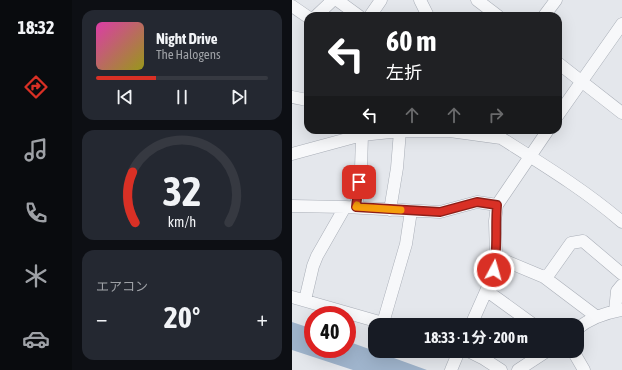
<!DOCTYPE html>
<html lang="ja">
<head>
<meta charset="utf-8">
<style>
  body { margin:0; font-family:"Asap Condensed","Noto Sans JP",sans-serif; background:#242831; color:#f1f3f6; height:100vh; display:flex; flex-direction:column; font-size:15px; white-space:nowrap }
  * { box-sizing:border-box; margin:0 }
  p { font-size:13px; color:#9ea1a6 }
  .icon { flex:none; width:22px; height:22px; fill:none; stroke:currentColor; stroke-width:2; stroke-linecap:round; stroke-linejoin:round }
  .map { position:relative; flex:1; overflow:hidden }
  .panel { display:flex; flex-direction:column; gap:10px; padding:10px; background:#0d0f14; width:220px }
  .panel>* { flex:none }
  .banner { position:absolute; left:12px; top:12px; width:258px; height:122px; border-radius:12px; box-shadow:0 4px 16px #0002; background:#202124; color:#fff; overflow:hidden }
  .speed { position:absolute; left:12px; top:306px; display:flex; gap:8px; font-size:20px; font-weight:700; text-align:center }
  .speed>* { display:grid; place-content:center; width:52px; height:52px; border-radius:50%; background:#171b24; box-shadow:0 4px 16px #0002; line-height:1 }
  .speed .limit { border:6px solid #d22; background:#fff; color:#111 }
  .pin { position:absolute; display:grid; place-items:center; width:34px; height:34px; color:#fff; margin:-17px; border-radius:8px; box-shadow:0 2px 6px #0006 }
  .me { position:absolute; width:44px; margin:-22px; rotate:6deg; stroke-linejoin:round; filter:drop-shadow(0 0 3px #0008) }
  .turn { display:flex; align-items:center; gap:14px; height:84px; padding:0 16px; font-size:18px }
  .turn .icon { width:52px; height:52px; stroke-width:2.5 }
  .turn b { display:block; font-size:28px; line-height:34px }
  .lanes { display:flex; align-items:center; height:38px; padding:0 16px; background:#0003; justify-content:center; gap:20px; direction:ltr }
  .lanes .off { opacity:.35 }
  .big { font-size:30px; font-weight:700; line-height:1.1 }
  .panel .widget { flex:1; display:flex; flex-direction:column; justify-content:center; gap:6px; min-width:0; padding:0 14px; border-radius:12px; background:#242831 }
  .panel .dial { align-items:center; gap:0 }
  .dial svg { height:104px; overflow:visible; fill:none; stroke:#363941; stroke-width:7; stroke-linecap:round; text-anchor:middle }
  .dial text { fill:#f1f3f6; stroke:none }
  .song { display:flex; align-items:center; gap:12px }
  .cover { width:48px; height:48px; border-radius:6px; background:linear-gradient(135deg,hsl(320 70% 55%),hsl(60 70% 35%)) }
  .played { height:4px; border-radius:2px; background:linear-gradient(90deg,#d93025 35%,#363941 35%) }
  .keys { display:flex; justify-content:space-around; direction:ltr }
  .heat { display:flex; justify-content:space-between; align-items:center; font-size:22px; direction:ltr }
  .trip { position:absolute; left:76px; top:318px; width:216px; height:40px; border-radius:12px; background:#171b24; box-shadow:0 4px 16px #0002; font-weight:700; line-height:40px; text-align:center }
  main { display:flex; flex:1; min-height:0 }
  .tabs { display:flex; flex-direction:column; width:72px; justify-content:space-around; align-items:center; background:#090b0e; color:#9ea1a6 }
  .tabs .icon { width:28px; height:28px }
  .tabs .current { color:#d93025 }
  .tabs b { font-size:18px; color:#f1f3f6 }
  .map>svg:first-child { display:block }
  .water { fill:#9fb4cc }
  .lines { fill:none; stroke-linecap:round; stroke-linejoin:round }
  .minor-casing { stroke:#a9aeb7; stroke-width:13 }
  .minor { stroke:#f7f8fa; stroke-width:12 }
  .route-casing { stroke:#8d1f18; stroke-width:10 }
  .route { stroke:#d93025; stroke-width:7 }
  .slow { stroke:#f59e0b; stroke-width:7 }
</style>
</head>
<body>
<main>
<nav class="tabs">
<b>18:32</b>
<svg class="icon current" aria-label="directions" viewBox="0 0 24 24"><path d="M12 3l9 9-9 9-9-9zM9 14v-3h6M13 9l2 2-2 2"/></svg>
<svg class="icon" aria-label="music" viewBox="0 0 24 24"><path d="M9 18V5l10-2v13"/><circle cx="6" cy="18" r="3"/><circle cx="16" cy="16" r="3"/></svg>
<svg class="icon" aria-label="phone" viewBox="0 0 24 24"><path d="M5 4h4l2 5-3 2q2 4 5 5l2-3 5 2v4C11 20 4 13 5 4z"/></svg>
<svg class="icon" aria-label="climate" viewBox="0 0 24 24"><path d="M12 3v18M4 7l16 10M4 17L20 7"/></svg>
<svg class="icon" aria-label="car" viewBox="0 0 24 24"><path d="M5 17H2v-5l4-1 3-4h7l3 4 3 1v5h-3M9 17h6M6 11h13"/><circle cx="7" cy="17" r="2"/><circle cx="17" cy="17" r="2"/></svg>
</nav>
<section class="panel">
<div class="widget">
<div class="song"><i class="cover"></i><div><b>Night Drive</b><p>The Halogens</p></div></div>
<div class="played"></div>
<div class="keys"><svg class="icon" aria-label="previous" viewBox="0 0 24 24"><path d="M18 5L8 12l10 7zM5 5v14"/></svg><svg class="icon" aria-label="pause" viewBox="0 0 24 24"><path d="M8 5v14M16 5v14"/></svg><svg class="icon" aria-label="next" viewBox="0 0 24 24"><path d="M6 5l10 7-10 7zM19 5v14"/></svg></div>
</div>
<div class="widget dial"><svg viewBox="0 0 100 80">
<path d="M14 69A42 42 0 1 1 86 69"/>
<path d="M14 69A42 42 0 0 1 12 30" stroke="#d93025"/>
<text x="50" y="56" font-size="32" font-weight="700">32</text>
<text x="50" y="72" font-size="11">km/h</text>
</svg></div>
<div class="widget"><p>エアコン</p>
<div class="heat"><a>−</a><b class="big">20°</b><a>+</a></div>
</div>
</section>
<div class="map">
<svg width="330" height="370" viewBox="0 0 330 370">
  <rect width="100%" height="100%" fill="#e4e7ec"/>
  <path class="water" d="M0,322L21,329V349H55V341L135,370H61L0,350Z"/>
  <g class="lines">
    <defs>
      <path id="minor" d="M45,0L67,16
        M128,0L136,16
        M185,0L206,16
        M0,6L16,17
        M24,16L41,0
        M78,16L89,0
        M252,16L264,0
        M266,63L330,113
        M0,97L15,100L16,98
        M266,115L330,24
        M205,132L209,138C250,164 293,190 330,222
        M0,154L70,135L108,131H158L209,138
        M0,206L53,207L148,212L185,202L205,205
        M64,207L69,169L70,135
        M98,210L105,168L108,131
        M204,257L252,277L257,274L279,243L291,241L330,274
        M252,277L305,317
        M195,291L242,325
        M0,297L98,325
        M13,300L21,266L25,256L53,207
        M323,311L325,291L330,285
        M91,323L114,244L119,211
        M179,325L199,280L202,269L204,257L203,221L205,205L256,130
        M285,329C298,318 313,313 330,310
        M176,351L192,359L209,370
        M281,351L292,370
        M159,370L167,351
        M226,370L255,351"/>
    </defs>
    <use href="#minor" class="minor-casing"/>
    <use href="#minor" class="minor"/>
  </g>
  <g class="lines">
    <defs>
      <path id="route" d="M67,182L64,207L148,212L185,202L205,205C203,226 206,248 202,270"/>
    </defs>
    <use href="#route" class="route-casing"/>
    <use href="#route" class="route"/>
    <path class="slow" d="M65,205L64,207L109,210"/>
  </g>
</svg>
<div class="speed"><div class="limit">40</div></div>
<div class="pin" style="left:67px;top:182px;background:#d93025"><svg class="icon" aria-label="arrive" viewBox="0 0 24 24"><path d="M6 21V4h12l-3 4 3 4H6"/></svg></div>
<svg class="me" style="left:202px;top:270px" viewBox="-20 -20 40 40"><circle r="17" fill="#d93025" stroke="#fff" stroke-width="3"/><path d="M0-11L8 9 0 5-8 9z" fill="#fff"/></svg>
<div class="trip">18:33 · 1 分 · 200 m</div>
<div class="banner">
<div class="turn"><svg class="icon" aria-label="left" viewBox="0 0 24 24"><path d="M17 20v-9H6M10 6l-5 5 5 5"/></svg><div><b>60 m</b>左折</div></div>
<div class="lanes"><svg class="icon" aria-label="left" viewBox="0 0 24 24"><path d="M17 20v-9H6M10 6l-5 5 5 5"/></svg><svg class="icon off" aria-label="ahead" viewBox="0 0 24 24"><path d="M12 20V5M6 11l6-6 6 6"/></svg><svg class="icon off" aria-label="ahead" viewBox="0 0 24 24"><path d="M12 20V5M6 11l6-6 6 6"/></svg><svg class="icon off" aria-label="right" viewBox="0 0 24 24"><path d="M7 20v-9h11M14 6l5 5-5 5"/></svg></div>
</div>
</div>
</main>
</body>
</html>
